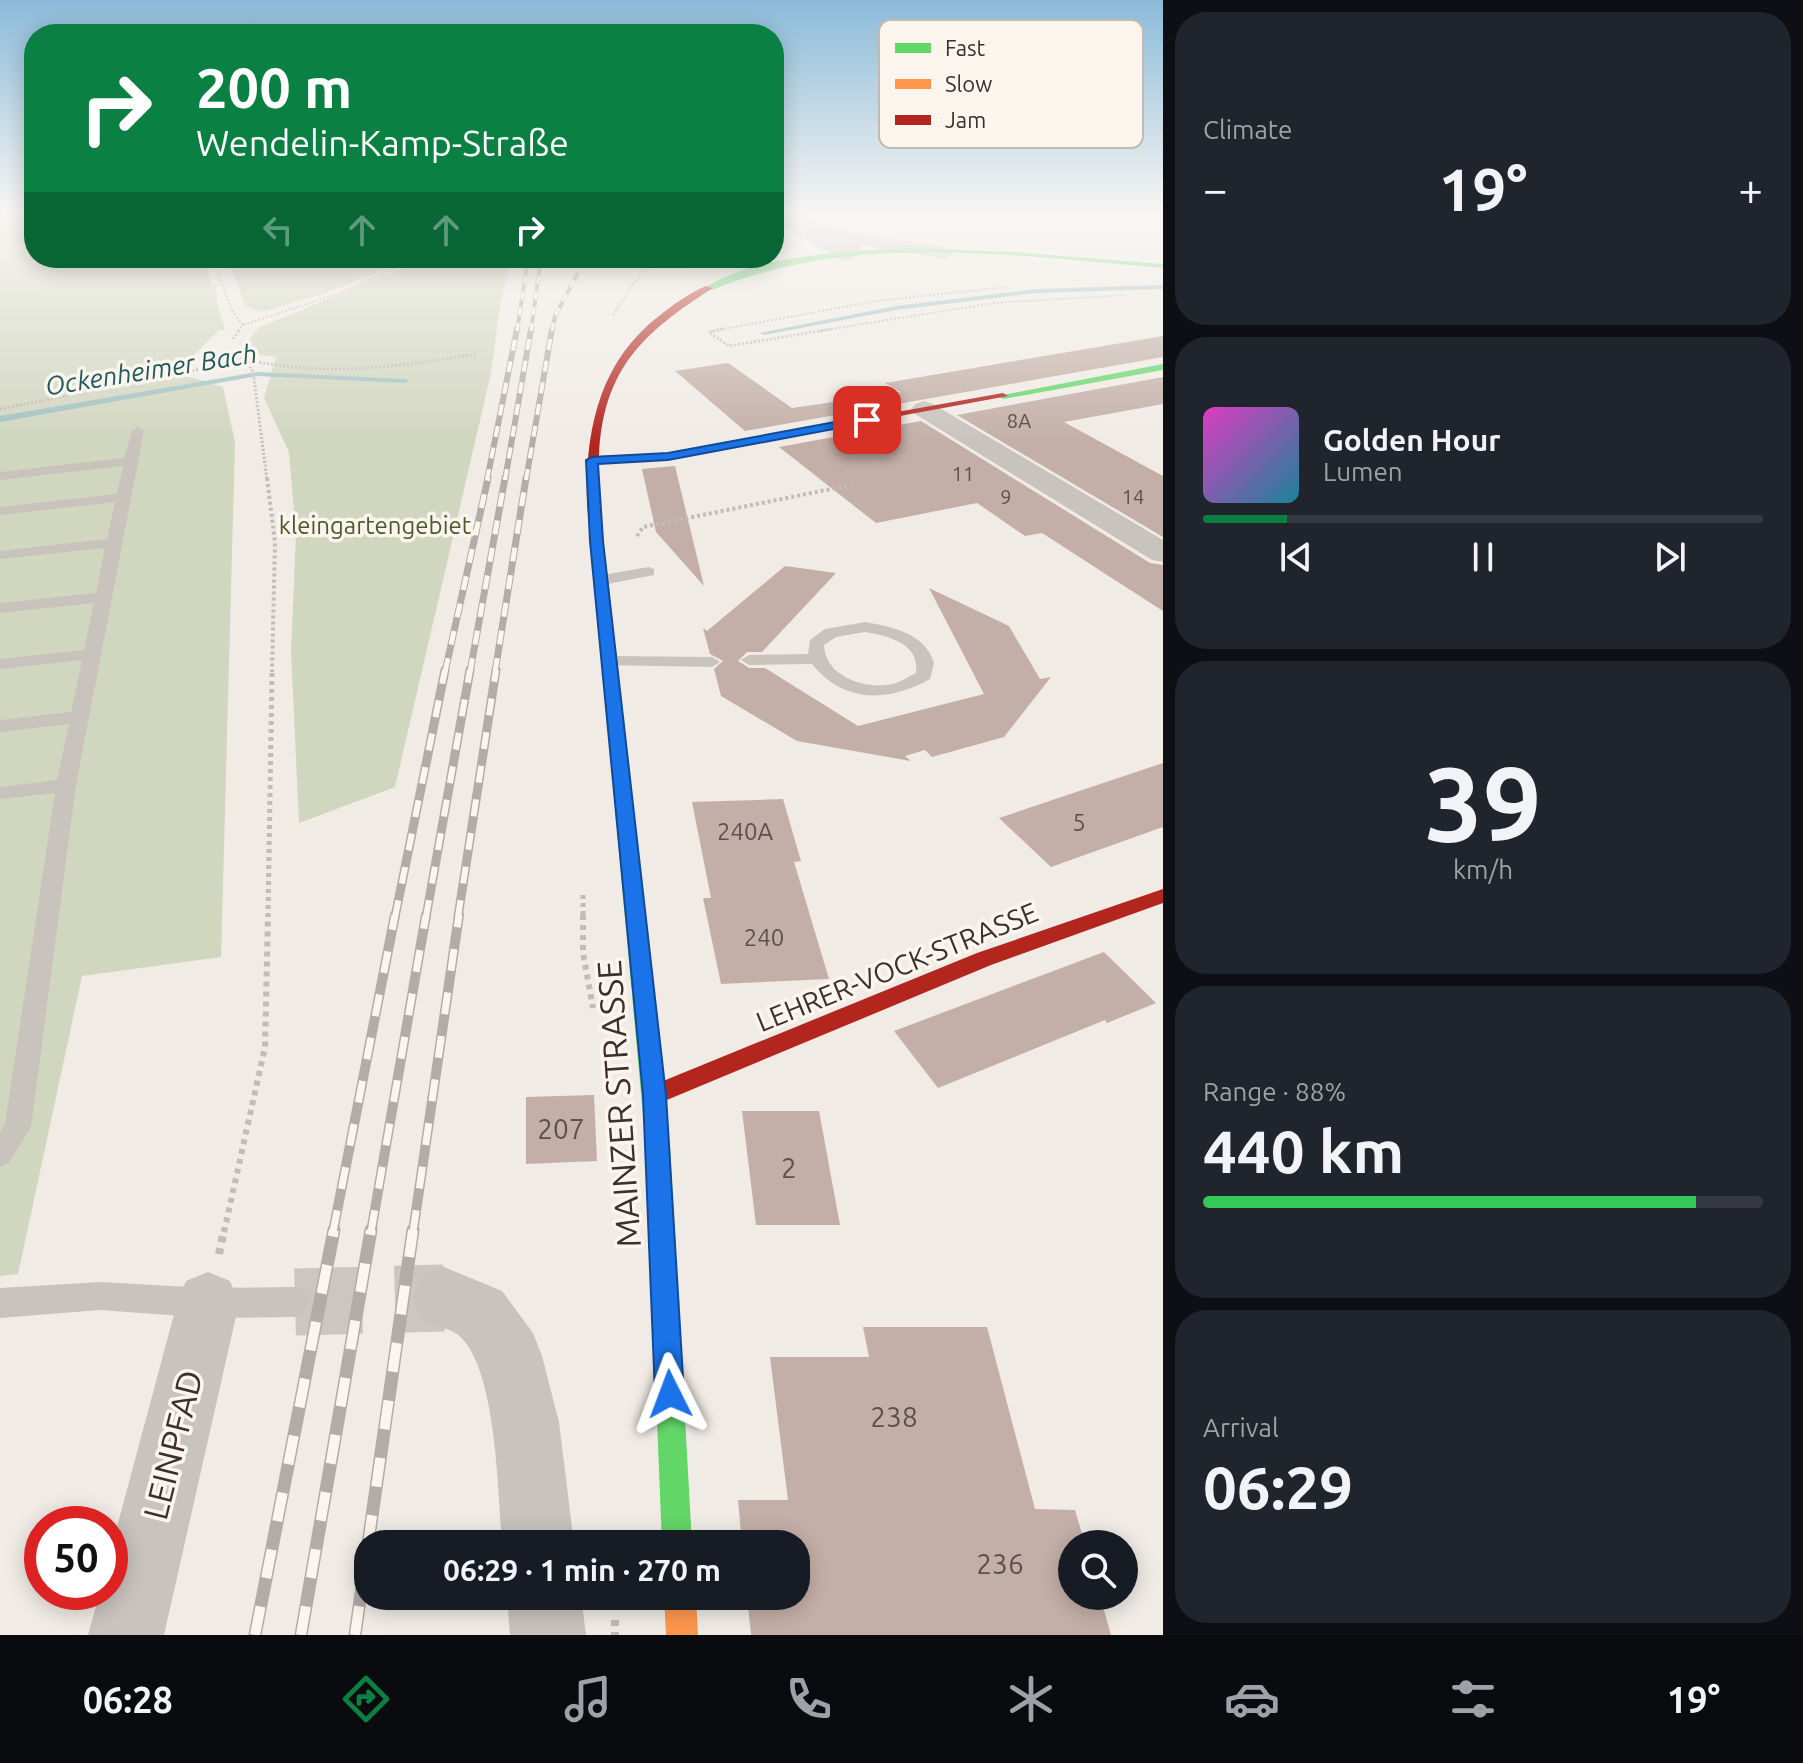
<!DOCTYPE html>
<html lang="en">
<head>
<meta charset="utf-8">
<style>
  body { margin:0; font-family:Ubuntu,sans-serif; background:#20242c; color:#f1f3f6; height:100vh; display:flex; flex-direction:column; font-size:30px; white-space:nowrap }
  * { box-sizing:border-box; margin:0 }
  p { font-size:26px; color:#9ea1a6 }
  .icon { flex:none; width:44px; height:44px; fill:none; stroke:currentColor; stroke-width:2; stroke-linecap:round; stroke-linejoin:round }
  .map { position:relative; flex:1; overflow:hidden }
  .drawer { display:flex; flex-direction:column; gap:12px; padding:12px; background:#0d0f14; width:640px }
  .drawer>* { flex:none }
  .hud { position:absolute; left:24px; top:24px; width:760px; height:244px; border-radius:32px; box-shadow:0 4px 20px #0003; background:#0b8043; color:#fff; overflow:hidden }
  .tools { position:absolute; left:1058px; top:1530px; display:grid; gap:16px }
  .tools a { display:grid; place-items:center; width:80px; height:80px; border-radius:50%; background:#171b24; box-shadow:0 4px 20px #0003; font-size:40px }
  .speed { position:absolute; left:24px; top:1506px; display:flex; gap:16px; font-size:40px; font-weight:700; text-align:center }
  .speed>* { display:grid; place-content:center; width:104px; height:104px; border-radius:50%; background:#171b24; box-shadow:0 4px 20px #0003; line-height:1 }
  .speed .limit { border:12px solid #d22; background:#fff; color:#111 }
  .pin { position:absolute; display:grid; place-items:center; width:68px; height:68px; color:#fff; margin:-34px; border-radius:16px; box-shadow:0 4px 12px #0006 }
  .me { position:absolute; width:88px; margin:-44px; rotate:357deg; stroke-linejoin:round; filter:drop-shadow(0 0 6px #0008) }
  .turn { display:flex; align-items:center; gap:28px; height:168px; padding:0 40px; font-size:36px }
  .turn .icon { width:104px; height:104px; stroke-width:2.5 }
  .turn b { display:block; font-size:56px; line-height:68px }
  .lanes { display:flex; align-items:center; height:76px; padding:0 40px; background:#0003; justify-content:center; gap:40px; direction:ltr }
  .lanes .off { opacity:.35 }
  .big { font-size:60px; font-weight:700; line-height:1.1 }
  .drawer .card { flex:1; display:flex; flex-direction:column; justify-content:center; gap:12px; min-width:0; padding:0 28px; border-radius:32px; background:#20242c }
  .drawer .dial { align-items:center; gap:0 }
  .dial b { font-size:104px; line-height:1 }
  .song { display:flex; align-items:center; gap:24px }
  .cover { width:96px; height:96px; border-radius:12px; background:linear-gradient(135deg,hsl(310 70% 55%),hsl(190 70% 35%)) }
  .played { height:8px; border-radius:4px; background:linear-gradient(90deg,#0b8043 15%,#363941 15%) }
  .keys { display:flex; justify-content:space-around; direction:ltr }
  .heat { display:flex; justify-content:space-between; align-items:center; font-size:44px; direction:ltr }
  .charge { height:12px; border-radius:6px; background:linear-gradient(90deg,#34c759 88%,#363941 0) }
  .trip { position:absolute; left:354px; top:1530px; width:456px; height:80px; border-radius:32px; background:#171b24; box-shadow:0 4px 20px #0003; font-weight:700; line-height:80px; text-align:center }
  .menu { display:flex; height:128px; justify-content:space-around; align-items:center; background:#090b0e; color:#9ea1a6 }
  .menu .icon { width:56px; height:56px }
  .menu .on { color:#0b8043 }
  .menu b { font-size:36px; color:#f1f3f6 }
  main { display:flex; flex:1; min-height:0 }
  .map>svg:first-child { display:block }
  .green { fill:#d1d6bf }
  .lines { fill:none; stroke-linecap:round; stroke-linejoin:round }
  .stream { fill:#a1c2c1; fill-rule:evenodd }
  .building { fill:#c3afa7 }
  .street-tunnel { stroke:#ccc6c0; stroke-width:67; stroke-dasharray:67 33; stroke-linecap:butt }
  .path-far5 { stroke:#c2bbb6; stroke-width:2; stroke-dasharray:2 2; stroke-linecap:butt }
  .path-far4 { stroke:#c2bbb6; stroke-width:3; stroke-dasharray:2 2; stroke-linecap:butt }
  .path-far3 { stroke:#c2bbb6; stroke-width:4; stroke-dasharray:3 3; stroke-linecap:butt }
  .path-far2 { stroke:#c2bbb6; stroke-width:5; stroke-dasharray:4 4; stroke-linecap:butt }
  .path-far1 { stroke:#c2bbb6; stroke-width:6; stroke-dasharray:5 5; stroke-linecap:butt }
  .path { stroke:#c2bbb6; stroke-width:8; stroke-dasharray:6 6; stroke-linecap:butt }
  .lane { fill:#c9c3be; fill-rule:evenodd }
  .street { fill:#c9c3be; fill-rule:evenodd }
  .fast { fill:#63d668; fill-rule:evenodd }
  .slow { fill:#ff974d; fill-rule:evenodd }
  .jam { fill:#b3261e; fill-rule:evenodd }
  .rail-far5-casing { stroke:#b1aca8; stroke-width:4 }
  .rail-far4-casing { stroke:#b1aca8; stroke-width:6 }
  .rail-far3-casing { stroke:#b1aca8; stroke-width:7 }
  .rail-far2-casing { stroke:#b1aca8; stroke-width:9 }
  .rail-far1-casing { stroke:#b1aca8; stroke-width:10 }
  .rail-casing { stroke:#b1aca8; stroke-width:13 }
  .rail-far5 { stroke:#fbf5ee; stroke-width:3; stroke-dasharray:8; stroke-linecap:butt }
  .rail-far4 { stroke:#fbf5ee; stroke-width:4; stroke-dasharray:11; stroke-linecap:butt }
  .rail-far3 { stroke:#fbf5ee; stroke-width:5; stroke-dasharray:14; stroke-linecap:butt }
  .rail-far2 { stroke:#fbf5ee; stroke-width:6; stroke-dasharray:17; stroke-linecap:butt }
  .rail-far1 { stroke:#fbf5ee; stroke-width:7; stroke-dasharray:22; stroke-linecap:butt }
  .rail { stroke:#fbf5ee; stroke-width:10; stroke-dasharray:29; stroke-linecap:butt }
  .route { fill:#1a73e8; stroke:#114b97; stroke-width:2 }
  .labels { text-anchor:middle; stroke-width:7; stroke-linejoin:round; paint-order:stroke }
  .far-number-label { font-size:20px; fill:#5d504a }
  .far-park-label { font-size:24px; fill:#4a5a2e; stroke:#fbf5ee }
  .number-label { font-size:24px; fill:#5d504a }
  .far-water-label { font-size:26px; font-style:italic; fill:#1f5a5e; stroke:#fbf5ee }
  .street-label { font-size:28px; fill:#3b302b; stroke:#fbf5ee }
  .near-number-label { font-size:28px; fill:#5d504a }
  .near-street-label { font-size:34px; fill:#3b302b; stroke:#fbf5ee }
  .key { fill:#fbf5ee; stroke:#c1bab4; stroke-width:2 }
  .key-label { font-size:22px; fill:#3b302b }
</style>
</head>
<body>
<main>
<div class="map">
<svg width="1163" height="1635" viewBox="0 0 1163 1635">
  <rect width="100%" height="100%" fill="#f0ebe5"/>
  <path class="green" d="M0,214H34V258H204L212,286L216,285L217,303L225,330H219L176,373L223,387L235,442L221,957L82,976L18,1274L0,1276Z
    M227,258H398L392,266L326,293L261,312L245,306Z
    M415,258H512L500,305L491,373L395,787L299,823L291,651L296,534L289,452L264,398L276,357L238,352L260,327L406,267Z"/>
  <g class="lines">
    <path class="stream" d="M1163,285V289L1037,293L896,310L764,335L760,333L896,306L1037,289Z
      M258,372L405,379L409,381L405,383L258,376L0,422V416Z"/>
  </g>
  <path class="building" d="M1163,336V357L745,431L675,371L728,363L792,408L901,392L885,383Z
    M1163,377V404L1064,422L1163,476V537L957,415Z
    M921,421L1150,563L1163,565V611L1042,533L1025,536L977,503L876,523L779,447Z
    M675,466L704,586L656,532L642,469Z
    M785,566L836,573L762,652H747L738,661L749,668H765L858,726L984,694L929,588L1009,626L1040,679L1051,677L1004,737L932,757L925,750L905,756L911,761L797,741L721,696L714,669L723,661L710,654L703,628L707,631Z
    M1163,763V827L1051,867L999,818Z
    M783,799L801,861L794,862L829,979L721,984L703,898H711L692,802Z
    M1104,952L1156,1003L1107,1023L1105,1020L938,1088L894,1031Z
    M594,1095L597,1161L526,1164V1097Z
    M742,1111H819L840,1225H756Z
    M863,1327H987L1035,1509L1075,1510L1085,1544H1072V1596H1100L1111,1635H751L747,1596H796V1544H742L738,1500H788L770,1357H869Z"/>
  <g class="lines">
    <path class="street-tunnel" d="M295,1302L444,1298"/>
    <path class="path-far5" d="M212,258L233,312L243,325
      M646,267L684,268
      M613,315L651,258
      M238,331L243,325L340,293L406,263L410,258
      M712,331L877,301L1006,287
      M819,331L994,303L1126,295"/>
    <path class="path-far4" d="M723,329L709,332L729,346L832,329
      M233,339L240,329
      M232,356C314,378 394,368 476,354
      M245,360L252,369L254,379L267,480
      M0,409L245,360"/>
    <path class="path-far3" d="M267,478L275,542L272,672
      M637,536L643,527L856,484"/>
    <path class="path-far2" d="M583,895V917
      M268,917L272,670"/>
    <path class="path-far1" d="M583,915V953L593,1008
      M224,1232L265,1047L268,915"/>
    <path class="path" d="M219,1254L224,1230
      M615,1620V1635"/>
    <path class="lane" d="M138,427L144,431L76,785L31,1127L9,1163L0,1167V1132L5,1124L55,793L0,799V787L57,780L69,724L0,732V720L71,712L82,660L0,669V659L84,650L94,603L0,613V603L96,593L105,548L0,559V551L107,539L115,502L0,515V507L117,494L123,466L0,480V472L124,458L132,431Z
      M649,567L654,569V575L602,585L594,580L602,575Z
      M865,622C893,627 925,633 934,663L930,679C889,702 844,704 812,664L749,665L741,660L749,655L808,654L810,640L825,629ZM865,632C888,636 920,643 916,673C909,676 901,682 893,684C866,690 825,677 824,645L836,637Z
      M609,656L712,657L720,662L712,667L603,665L601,661L603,657Z
      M100,1282L208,1288L295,1287L305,1292L310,1302L305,1312L295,1317L208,1318L100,1310L0,1318V1288Z"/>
    <path class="street" d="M774,214H788L840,231L946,247L955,253L946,259L860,245L864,252L845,262L774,221Z
      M924,401L933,404L1163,540V562L1152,560L915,414L911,409L915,404Z
      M444,1267L502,1291L533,1333L542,1356L559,1422L574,1544H502C498,1495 497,1364 457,1334C447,1328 433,1324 422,1320L413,1298L422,1276Z
      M208,1272L230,1281L239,1303L164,1635H88L100,1592H110V1553L177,1303L186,1281Z
      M507,1596H581L586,1635H510Z"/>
    <path class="fast" d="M908,248L1013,252L1163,264V268C1014,256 854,231 712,290L705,288C754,255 850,251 908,248Z
      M1163,364V370L1003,399L998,396Z
      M621,769L630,775L670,1148L692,1544H662L646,1148L612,775Z"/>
    <path class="slow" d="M664,1596H696L698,1635H666Z"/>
    <path class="jam" d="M706,286L713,288C644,332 603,368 599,456L668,453L1003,393L1008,396L668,459L598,463L599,503L630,775L621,781L612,775L587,503C585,431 599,362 659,316C674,304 689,293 706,286Z
      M1163,889V903L991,965L662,1102L654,1105L646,1102L643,1095L646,1088L977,953Z"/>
    <defs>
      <path id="rail-far5" d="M517,331L528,258
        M531,331L541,258
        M552,331L555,316L586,258"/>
      <path id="rail-far4" d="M487,480L517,329
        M505,480L531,329
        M526,480L552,329"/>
      <path id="rail-far3" d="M445,672L488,478
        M470,672L505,478
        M495,672L526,478"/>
      <path id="rail-far2" d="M395,917L445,670
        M426,917L470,670
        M458,917L496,670"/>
      <path id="rail-far1" d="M333,1232L395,915
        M371,1232L426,915
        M413,1232L459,915"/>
      <path id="rail" d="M368,1544L413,1230
        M255,1635L334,1230
        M301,1635L371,1230
        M355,1635L368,1545"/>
    </defs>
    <use href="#rail-far5" class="rail-far5-casing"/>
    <use href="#rail-far4" class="rail-far4-casing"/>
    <use href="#rail-far3" class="rail-far3-casing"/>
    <use href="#rail-far2" class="rail-far2-casing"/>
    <use href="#rail-far1" class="rail-far1-casing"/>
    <use href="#rail" class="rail-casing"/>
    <use href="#rail-far5" class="rail-far5"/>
    <use href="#rail-far4" class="rail-far4"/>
    <use href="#rail-far3" class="rail-far3"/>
    <use href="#rail-far2" class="rail-far2"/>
    <use href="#rail-far1" class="rail-far1"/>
    <use href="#rail" class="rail"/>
  </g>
  <linearGradient id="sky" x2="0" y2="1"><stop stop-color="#8bbad8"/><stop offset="0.48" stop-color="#f8f6f3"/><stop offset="1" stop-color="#f8f6f3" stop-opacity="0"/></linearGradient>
  <rect width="1163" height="443" fill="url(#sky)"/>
  <path class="route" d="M867,416L871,417V422L668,460L598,464L603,541L666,1095L684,1394L680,1404L670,1409L660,1404L655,1394L643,1095L590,541L586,460L592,457L668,453Z"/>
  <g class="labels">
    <g class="far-number-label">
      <text x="1019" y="428">8A</text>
      <text x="963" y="481">11</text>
      <text x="1006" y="504">9</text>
      <text x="1133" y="504">14</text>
    </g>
    <g class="far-park-label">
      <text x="375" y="534">kleingartengebiet</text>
    </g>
    <g class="number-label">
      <text x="1079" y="831">5</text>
      <text x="745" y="840">240A</text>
      <text x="764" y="946">240</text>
    </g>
    <g class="far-water-label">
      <text transform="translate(151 370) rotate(-9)" y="9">Ockenheimer Bach</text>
    </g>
    <g class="street-label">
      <text transform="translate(897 967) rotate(-22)" y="10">LEHRER-VOCK-STRASSE</text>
    </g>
    <g class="near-number-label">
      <text x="561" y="1139">207</text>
      <text x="789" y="1178">2</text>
      <text x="894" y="1427">238</text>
      <text x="1000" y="1574">236</text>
    </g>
    <g class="near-street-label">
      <text transform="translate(619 1104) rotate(-94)" y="12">MAINZER STRASSE</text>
      <text transform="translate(173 1445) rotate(-76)" y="12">LEINPFAD</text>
    </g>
  </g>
  <rect x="879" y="20" width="264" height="128" rx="12" class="key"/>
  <rect x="895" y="43" width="36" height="10" fill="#63d668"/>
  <rect x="895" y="79" width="36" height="10" fill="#ff974d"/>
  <rect x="895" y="115" width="36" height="10" fill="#b3261e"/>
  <g class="key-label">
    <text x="945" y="56">Fast</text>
    <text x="945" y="92">Slow</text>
    <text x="945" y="128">Jam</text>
  </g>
</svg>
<div class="tools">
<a><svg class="icon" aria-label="search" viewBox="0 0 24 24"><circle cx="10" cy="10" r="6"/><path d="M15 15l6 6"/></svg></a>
</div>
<div class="speed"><div class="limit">50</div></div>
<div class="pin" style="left:867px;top:420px;background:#d93025"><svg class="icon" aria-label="arrive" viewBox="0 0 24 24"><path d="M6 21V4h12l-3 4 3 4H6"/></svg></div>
<svg class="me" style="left:670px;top:1394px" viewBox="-20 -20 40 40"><path d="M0-17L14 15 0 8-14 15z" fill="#1a73e8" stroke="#fff" stroke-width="4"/></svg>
<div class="trip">06:29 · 1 min · 270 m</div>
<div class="hud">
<div class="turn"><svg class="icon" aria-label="right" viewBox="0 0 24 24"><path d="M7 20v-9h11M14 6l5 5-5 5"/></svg><div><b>200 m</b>Wendelin-Kamp-Straße</div></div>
<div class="lanes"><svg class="icon off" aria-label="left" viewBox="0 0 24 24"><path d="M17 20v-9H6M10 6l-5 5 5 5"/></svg><svg class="icon off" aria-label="ahead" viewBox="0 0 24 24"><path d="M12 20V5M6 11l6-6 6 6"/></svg><svg class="icon off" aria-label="ahead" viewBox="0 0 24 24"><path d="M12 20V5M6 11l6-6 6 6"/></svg><svg class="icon" aria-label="right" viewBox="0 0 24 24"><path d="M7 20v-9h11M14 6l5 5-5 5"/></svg></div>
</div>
</div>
<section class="drawer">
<div class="card"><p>Climate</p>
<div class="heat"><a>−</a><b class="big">19°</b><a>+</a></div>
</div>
<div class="card">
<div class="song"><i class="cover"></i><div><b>Golden Hour</b><p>Lumen</p></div></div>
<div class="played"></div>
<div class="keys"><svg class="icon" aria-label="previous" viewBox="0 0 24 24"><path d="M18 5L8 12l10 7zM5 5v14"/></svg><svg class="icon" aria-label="pause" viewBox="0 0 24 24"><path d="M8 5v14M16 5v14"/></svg><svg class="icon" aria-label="next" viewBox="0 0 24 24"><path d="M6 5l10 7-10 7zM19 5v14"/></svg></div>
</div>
<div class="card dial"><b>39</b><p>km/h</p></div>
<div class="card"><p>Range · 88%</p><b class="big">440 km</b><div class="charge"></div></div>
<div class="card"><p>Arrival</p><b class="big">06:29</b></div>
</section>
</main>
<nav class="menu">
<b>06:28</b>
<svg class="icon on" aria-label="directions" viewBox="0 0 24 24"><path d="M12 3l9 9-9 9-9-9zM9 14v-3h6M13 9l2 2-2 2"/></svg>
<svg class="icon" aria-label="music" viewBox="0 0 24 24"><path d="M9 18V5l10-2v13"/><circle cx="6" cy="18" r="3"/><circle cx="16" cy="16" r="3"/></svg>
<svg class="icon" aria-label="phone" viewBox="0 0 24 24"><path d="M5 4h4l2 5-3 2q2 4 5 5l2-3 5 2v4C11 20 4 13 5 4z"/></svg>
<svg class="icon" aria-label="climate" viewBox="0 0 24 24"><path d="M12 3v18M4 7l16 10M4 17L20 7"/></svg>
<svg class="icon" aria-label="car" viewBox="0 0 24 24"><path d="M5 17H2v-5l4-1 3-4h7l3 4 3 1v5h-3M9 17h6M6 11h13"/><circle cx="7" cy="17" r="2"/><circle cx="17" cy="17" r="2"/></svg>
<svg class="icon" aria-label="filters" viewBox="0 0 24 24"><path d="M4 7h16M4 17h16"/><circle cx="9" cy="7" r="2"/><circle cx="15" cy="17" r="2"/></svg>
<b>19°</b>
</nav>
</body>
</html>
